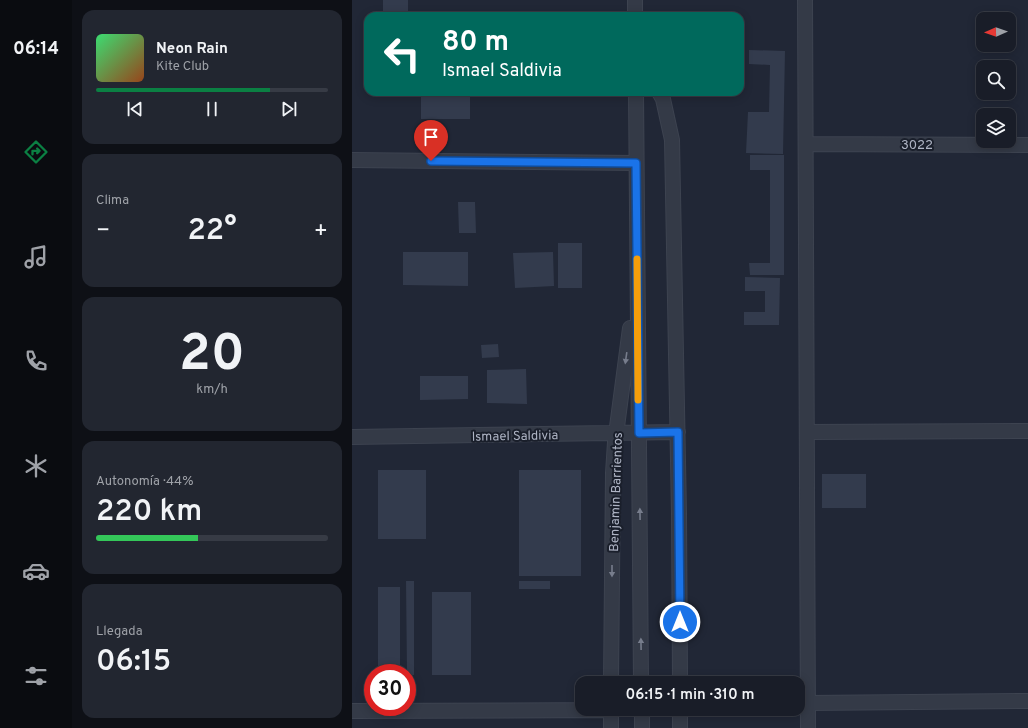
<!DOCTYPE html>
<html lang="es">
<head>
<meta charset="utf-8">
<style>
  body { margin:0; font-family:Overpass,sans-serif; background:#222630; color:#f1f3f6; height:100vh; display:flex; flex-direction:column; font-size:15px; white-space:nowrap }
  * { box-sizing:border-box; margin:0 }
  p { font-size:13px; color:#9fa2a8 }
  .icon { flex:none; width:22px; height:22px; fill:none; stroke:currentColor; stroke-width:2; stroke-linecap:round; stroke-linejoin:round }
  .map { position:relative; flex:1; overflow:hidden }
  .side { display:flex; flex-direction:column; gap:10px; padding:10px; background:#0e1016; width:280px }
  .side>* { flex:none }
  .guide { position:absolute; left:12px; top:12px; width:380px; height:84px; border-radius:12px; box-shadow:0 2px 10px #0003,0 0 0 1px #373b45; background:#00695c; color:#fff; overflow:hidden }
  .needle { width:26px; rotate:268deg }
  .tools { position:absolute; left:624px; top:12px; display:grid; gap:8px }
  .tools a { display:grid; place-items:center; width:40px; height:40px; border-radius:8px; background:#191d28; box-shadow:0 2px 10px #0003,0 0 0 1px #373b45; font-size:20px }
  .speed { position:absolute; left:12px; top:664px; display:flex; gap:8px; font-size:20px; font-weight:700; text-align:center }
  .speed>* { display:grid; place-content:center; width:52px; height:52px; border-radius:50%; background:#191d28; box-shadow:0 2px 10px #0003,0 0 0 1px #373b45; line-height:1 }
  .speed .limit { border:6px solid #d22; background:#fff; color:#111 }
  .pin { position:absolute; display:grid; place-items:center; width:34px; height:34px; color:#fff; margin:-41px -17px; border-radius:50% 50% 50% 0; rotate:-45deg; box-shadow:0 0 4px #0007 }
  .pin .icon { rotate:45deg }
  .me { position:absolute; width:44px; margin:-22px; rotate:0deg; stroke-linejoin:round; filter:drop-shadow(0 0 3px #0008) }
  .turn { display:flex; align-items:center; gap:14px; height:84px; padding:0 12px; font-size:18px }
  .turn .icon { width:52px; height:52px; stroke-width:2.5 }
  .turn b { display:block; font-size:28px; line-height:34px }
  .big { font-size:30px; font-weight:600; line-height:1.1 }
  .side .card { flex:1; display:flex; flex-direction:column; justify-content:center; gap:6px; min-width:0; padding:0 14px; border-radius:12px; background:#222630 }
  .side .dial { align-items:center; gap:0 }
  .dial b { font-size:52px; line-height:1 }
  .song { display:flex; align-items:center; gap:12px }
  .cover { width:48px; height:48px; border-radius:6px; background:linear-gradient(135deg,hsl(140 70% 55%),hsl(20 70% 35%)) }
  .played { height:4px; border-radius:2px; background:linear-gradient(90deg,#0b8043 75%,#373b45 75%) }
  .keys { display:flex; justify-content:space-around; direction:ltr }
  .heat { display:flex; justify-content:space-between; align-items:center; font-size:22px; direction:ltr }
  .charge { height:6px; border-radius:3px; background:linear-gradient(90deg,#34c759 44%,#373b45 0) }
  .trip { position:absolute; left:223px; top:676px; width:230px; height:40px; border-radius:12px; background:#191d28; box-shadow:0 2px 10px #0003,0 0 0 1px #373b45; font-weight:600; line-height:40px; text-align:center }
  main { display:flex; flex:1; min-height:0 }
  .dock { display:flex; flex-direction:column; width:72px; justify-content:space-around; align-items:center; background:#0a0c10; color:#9fa2a8 }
  .dock .icon { width:28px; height:28px }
  .dock .on { color:#0b8043 }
  .dock b { font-size:18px; color:#f1f3f6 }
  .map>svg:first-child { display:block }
  .building { fill:#333b4d }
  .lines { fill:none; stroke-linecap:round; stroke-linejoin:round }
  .minor-casing { stroke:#3d4350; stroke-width:16 }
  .minor { stroke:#343a47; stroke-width:14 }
  .oneway { fill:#777d8c }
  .route-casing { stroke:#114b97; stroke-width:10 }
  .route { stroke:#1a73e8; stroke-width:7 }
  .slow { stroke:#f59e0b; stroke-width:7 }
  .labels { text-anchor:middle; stroke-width:4; stroke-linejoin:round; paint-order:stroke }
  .street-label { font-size:13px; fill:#aeb4c4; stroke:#1a1f2b }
</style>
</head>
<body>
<main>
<nav class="dock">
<b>06:14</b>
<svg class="icon on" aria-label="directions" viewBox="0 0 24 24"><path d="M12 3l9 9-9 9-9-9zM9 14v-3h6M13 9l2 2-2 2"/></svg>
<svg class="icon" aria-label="music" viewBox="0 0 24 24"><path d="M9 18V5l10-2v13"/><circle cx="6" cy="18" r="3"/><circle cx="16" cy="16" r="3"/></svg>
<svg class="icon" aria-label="phone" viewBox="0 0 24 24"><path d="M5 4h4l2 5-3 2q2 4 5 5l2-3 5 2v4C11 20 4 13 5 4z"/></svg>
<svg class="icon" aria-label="climate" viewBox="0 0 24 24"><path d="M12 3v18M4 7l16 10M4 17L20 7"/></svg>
<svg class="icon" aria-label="car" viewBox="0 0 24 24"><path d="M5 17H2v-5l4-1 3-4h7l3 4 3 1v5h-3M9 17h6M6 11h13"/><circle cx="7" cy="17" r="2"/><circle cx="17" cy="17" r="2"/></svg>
<svg class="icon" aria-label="filters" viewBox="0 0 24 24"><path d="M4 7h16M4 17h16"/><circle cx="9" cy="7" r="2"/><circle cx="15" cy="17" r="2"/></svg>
</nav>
<section class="side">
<div class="card">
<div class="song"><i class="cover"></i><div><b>Neon Rain</b><p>Kite Club</p></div></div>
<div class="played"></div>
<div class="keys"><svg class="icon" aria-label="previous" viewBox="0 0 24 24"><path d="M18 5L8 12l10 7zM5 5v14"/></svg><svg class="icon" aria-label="pause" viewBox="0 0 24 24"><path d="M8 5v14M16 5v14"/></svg><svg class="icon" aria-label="next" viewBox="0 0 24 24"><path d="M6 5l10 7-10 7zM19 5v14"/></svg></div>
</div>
<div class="card"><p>Clima</p>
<div class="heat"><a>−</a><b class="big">22°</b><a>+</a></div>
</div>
<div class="card dial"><b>20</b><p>km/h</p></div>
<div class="card"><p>Autonomía · 44%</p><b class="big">220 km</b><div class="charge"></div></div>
<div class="card"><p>Llegada</p><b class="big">06:15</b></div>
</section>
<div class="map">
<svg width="676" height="728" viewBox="0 0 676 728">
  <rect width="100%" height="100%" fill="#212736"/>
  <path class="building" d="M31,0H56V12H31Z
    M397,50L433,51L431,154L394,153L396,112H417L418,65L397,64Z
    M69,92H118V119H69Z
    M398,155H432V275H398L397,263H418V170H398Z
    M106,202H123L124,233H107Z
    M206,243H230V288H206Z
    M51,252H116V286L51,285Z
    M201,252L202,286L163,288L161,253Z
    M393,277L428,278L427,325H392V312H413V291H393Z
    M146,344L147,357L130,358L129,345Z
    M174,369L175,404L135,403V370Z
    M68,376H116V399L68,400Z
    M26,470H74V539H26Z
    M167,470H229V576H167Z
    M470,474H514V508H470Z
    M54,581H62V675H55V673Z
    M167,581H198V589H167Z
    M26,587H48V673H26Z
    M80,592H119V675H80Z"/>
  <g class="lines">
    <defs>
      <path id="minor" d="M283,0V16
        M453,0L456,728
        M284,92L289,683
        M307,92L311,99L320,140L327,514L328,683
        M454,144L676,145
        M0,160L284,163
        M455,432L676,431
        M0,437L326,432
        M259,683L261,473L263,442L278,328
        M457,703L676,701
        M259,709V728
        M290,709V728
        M328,709V728
        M0,711L259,710"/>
    </defs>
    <use href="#minor" class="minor-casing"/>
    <use href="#minor" class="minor"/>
  </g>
  <defs><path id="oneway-solid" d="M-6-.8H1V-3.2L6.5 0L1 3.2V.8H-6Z"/></defs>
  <g class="oneway">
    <use href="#oneway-solid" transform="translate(274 358) rotate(98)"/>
    <use href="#oneway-solid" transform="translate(288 514) rotate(-91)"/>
    <use href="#oneway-solid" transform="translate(260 571) rotate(90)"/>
    <use href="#oneway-solid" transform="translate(289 644) rotate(-91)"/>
  </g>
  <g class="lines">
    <defs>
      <path id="route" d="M79,161L284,163L287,433L326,432L328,622"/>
    </defs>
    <use href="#route" class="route-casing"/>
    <use href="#route" class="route"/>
    <path class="slow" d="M285,259L286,400"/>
  </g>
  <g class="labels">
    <g class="street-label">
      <text x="565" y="149">3022</text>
      <text transform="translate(163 435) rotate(-1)" y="5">Ismael Saldivia</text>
      <text transform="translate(263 492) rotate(-88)" y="5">Benjamin Barrientos</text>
    </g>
  </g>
</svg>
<div class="tools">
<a><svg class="needle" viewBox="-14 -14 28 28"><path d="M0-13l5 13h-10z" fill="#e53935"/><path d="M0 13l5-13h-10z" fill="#9fa2a8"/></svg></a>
<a><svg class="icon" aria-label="search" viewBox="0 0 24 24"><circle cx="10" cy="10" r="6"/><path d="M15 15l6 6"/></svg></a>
<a><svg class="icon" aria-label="layers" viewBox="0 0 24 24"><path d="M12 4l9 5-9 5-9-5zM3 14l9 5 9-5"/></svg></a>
</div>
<div class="speed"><div class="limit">30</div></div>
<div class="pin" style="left:79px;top:161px;background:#d93025"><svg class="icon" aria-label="arrive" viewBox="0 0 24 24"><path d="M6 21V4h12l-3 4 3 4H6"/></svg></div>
<svg class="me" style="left:328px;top:622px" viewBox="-20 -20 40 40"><circle r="17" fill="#1a73e8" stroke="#fff" stroke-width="3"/><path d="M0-11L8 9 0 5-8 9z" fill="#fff"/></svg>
<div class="trip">06:15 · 1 min · 310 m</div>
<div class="guide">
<div class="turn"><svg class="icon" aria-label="left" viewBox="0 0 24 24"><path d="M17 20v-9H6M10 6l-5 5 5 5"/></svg><div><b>80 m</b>Ismael Saldivia</div></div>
</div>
</div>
</main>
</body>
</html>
